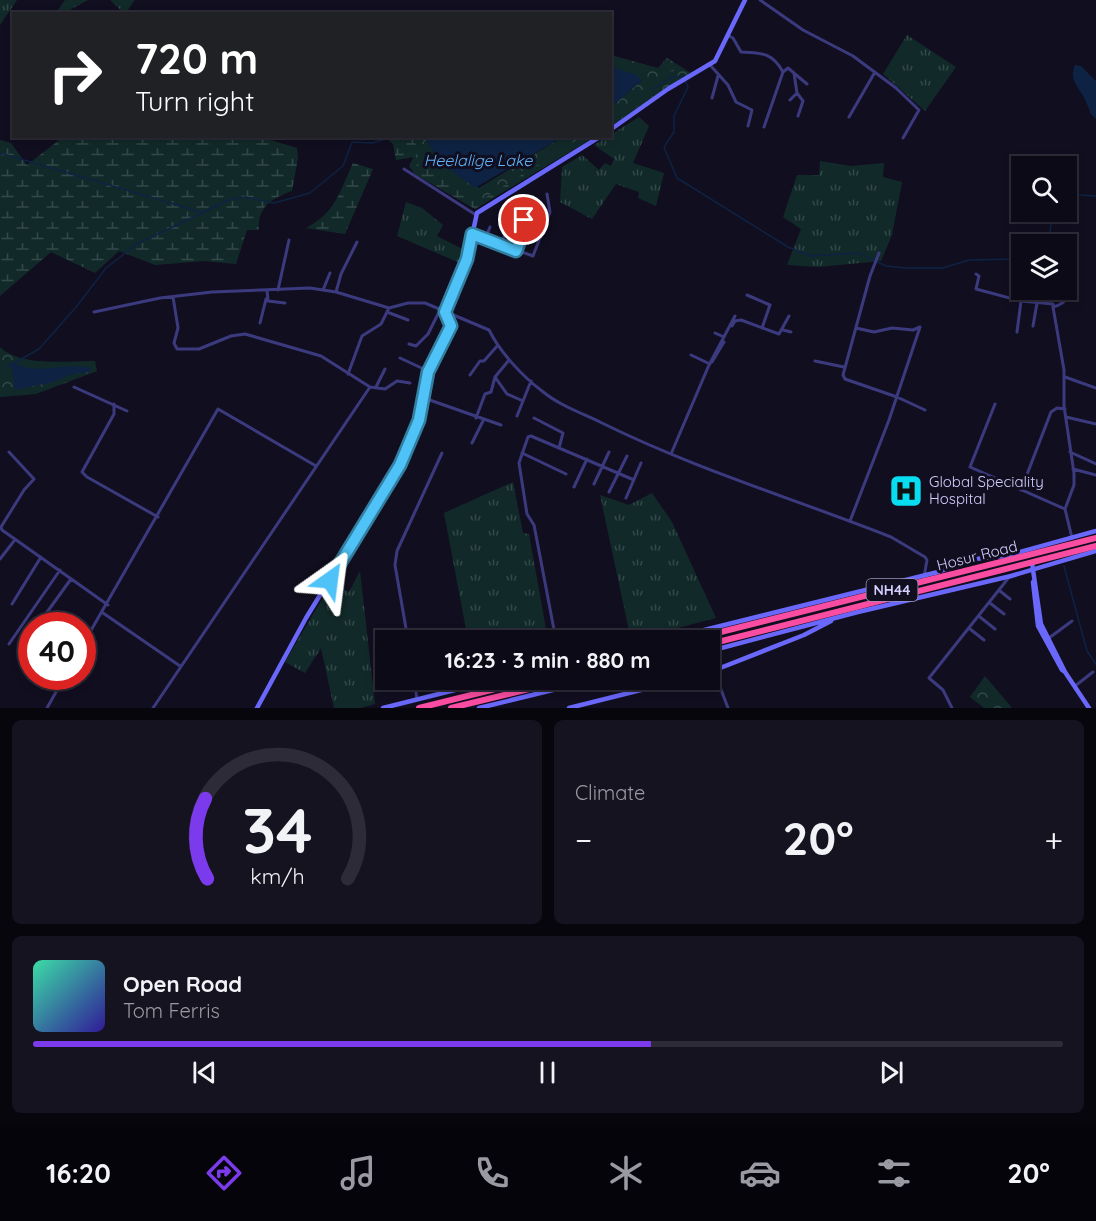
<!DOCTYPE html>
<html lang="en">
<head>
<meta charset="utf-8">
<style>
  body { margin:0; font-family:Quicksand,sans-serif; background:#161321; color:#f1f3f6; height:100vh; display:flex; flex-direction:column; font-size:22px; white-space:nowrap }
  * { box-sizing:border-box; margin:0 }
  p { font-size:20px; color:#9a9aa2 }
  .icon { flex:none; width:33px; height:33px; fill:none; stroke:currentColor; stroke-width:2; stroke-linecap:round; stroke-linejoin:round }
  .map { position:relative; height:708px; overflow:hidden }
  .sheet { display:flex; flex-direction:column; gap:12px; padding:12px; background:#07060d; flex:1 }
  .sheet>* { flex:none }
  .guide { position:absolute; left:12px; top:12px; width:600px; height:126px; border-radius:0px; box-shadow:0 3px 9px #0003,0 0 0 2px #2d2b37; background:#202124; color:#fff; overflow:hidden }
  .tools { position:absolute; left:1011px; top:156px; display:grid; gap:12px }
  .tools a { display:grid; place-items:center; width:66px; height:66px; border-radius:0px; background:#0d0a18; box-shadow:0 3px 9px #0003,0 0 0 2px #2d2b37; font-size:30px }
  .speed { position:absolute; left:18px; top:612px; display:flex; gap:12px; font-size:30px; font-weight:700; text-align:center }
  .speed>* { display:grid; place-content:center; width:78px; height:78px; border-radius:50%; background:#0d0a18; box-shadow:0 3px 9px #0003,0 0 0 2px #2d2b37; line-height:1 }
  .speed .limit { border:9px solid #d22; background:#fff; color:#111 }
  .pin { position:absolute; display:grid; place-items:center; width:51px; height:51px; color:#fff; margin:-26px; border:3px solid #fff; border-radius:50%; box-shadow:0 2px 6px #0007 }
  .me { position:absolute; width:66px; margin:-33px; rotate:31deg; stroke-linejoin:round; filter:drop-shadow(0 0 4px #0008) }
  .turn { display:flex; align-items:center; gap:21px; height:126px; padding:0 24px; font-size:27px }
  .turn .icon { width:78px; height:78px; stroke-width:2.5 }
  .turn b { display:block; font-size:42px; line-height:51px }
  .big { font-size:45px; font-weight:700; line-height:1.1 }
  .sheet .widget { flex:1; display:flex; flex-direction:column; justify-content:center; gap:9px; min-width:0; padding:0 21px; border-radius:9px; background:#161321 }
  .sheet .dial { align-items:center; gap:0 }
  .dial svg { height:156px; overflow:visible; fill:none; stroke:#2d2b37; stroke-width:7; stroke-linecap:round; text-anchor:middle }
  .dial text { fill:#f1f3f6; stroke:none }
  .song { display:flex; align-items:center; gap:18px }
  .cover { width:72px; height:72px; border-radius:9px; background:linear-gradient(135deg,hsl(160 70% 55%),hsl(250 70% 35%)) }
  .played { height:6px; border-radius:3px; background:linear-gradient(90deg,#7c3aed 60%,#2d2b37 60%) }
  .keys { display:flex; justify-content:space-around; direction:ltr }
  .heat { display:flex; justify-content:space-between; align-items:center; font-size:33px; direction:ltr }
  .sheet .tiles { flex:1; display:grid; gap:12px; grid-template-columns:1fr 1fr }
  .widget:last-child { grid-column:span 2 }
  .trip { position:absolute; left:375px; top:630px; width:345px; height:60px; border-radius:0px; background:#0d0a18; box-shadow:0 3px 9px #0003,0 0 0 2px #2d2b37; font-weight:700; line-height:60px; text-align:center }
  .tabs { display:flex; height:96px; justify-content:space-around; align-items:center; background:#05040a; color:#9a9aa2 }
  .tabs .icon { width:42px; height:42px }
  .tabs .current { color:#7c3aed }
  .tabs b { font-size:27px; color:#f1f3f6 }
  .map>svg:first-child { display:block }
  .grass { fill:url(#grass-tufts) }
  .forest { fill:url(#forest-crowns) }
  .wetland { fill:url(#wetland-marsh) }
  .water { fill:#0e2344 }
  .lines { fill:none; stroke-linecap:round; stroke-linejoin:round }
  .stream { stroke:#0e2344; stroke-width:1.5 }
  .street { stroke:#3c3a7e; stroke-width:3 }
  .secondary { stroke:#6a68fa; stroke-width:4.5 }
  .highway { stroke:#fa4da2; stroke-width:6 }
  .route-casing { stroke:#337fa1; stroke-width:15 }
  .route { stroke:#4fc3f7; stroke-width:10 }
  .labels { text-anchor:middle; stroke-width:6; stroke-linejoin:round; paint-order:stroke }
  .shield { fill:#110e20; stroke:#9994bb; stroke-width:1.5 }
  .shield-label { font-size:14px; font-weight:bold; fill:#d3cefe }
  .poi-label { font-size:15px; fill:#d3cefe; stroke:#110e20; text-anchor:start }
  .street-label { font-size:15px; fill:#d3cefe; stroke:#110e20 }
  .water-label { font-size:16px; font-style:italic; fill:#60b4fa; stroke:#110e20 }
</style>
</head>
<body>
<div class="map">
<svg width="1096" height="708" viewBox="0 0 1096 708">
  <defs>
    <pattern id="grass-tufts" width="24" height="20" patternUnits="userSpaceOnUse" patternTransform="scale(1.5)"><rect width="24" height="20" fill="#112a29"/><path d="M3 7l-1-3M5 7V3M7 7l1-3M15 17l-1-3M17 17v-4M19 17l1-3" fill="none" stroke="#334849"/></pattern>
    <pattern id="forest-crowns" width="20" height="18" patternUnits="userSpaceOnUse" patternTransform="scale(1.5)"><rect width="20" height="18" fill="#112a29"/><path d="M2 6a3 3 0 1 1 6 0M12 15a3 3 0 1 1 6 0" fill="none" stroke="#334849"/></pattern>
    <pattern id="wetland-marsh" width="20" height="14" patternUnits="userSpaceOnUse" patternTransform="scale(1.5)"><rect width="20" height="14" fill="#112a29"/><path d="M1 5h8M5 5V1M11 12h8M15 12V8" fill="none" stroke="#334849"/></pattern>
  </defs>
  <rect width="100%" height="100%" fill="#110e20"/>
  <path class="grass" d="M0,0H17L0,25Z
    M65,0H88L64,13H56Z
    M110,0H135L125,14Z
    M907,35L956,67L925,111L883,74Z
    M639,117L649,126L633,163L664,173L656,206L638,198L639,192L616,184L592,219L560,202L562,167L582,155L599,170L605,163L611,166L614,159L594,145Z
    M820,161L851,166L884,163L883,177L902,182L892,235L881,261L818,267L787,265L801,229L783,217L797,175H819Z
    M406,202L422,208L443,225L437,236L464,250L460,263L397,236Z
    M513,482L523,533L529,534L548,640H468L444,513Z
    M652,493L672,522L716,618L631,640L600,495L629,505Z
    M360,571L375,704L360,708H334L321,648L305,673L285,662L332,582L349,592Z"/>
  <path class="forest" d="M611,55L658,68L667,58L691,73L611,126V107L641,81L637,76L611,67Z
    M412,137H424L479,188L562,137H594L475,209L415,174L409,166L418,148Z
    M0,347C20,367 69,361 95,361L97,371L36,394L0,397Z
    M985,676L1012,708H984L970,697Z"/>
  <path class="wetland" d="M676,68L673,79L665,85L661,82V76Z
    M654,84L662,90L611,126V118Z
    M175,136L178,140H188L192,137H261L297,148L298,158L292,191C272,198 257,207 259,230H247L236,264L204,261L155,265L119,251L95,273L51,252L0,296V140L11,143L27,165L63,137Z
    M385,137H412L418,148L415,157L396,160L393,144Z
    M582,137H594L475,209L415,174L412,169L426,157C439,171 462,199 483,199Z
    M353,163L373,169L345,234L306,228C336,212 339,193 353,163Z"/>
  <path class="water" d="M1075,65L1081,66L1096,81V119C1089,114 1090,110 1086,102C1081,88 1068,82 1075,65Z
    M611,67L637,75L641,81L611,107Z
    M424,137H562L475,188L441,163Z
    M11,362C41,377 61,361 90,368L89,372L72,374L53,382L15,390Z"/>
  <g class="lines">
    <path class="stream" d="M651,90L672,77L683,76L688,87L674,116V132L664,147L677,178L788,247L811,256L859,253L886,266L906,268H943L969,260L1022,259
      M0,153L201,212
      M1066,194L1096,196
      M1049,244L1052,212
      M7,367L39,349L77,306L106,268L137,244L231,199L246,197L274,203L310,193L343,166L352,142L373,143L393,136
      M1064,566L1087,651L1096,664"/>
    <path class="street" d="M760,0L803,30L853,56L896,88L919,110L903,138
      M729,36L733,38L741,52C761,53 772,52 783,72L764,127
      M710,65L728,85L736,102L752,110L748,126
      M783,72L788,68L794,73L797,93L803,101L798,116
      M795,74L807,84
      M712,98L718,76
      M790,100L797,93
      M849,117L875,72
      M404,169L476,215
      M472,234L533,256L550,212L547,194
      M485,239L490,227
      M501,245L509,223
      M516,251L528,220H524L520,197
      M879,253L870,276L843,375L845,379L897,397L925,410
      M976,274L979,276L976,289L1021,301
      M267,290L268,301L285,303
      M278,290L289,240
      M323,290L330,273
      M336,292L341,274L357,242
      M747,295L770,305L762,328
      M173,297L178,328L174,343L177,349H199L231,336L245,334L321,356L370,387L385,389L397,381L410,383
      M1053,307L1064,370V406L1074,473V485L1065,509L1072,538
      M94,312L160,298L212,292L310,288L336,292L389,308L408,303H425L489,330C500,352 522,376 542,391C560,406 582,413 602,423C695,469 795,499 891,537L925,557L927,560L924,577
      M387,312L408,320
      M260,323L266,299
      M732,326L735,321L741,320L779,334L789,316
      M1033,326L1037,303
      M856,328L874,332L892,328L913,330L920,327
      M783,330L791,332
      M1017,332L1021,301L1053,304V307C1069,303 1072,292 1075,276
      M715,333L724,337
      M409,344L416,346L428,334L440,310
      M691,355L710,364
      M400,358L428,371
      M815,361L844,367
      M712,362L724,342
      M348,374L362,336L381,324L389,308
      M470,375L480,361H484L498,345
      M495,377L507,394L523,401
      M1065,377L1096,388
      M74,387L127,411
      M376,387L385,369
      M424,398L501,425
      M114,404V414L82,472L87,477L158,517
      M995,404L970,467L1065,509
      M517,416L531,381
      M1066,417L1096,424
      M476,418L485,394L491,392L495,377L509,360
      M534,418L563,433L559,448
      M472,443L483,421
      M9,452L34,479L24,490L1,527L2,530L108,605
      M1070,452L1096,464
      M522,453L566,474
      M671,454L709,365L735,316
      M1073,469L1096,475
      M594,484L609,452
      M574,487L587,459
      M1021,490L1051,412L1057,408L1065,409
      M609,492L627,456
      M626,498L641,463
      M850,521L889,420L920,327
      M0,559L14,541
      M1000,591L1010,599
      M990,603L1004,614
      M12,604L41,557
      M103,613L180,666
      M980,617L995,629
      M37,626L71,579
      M970,629L984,640
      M1049,638L1072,621
      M26,640L32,633
      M408,640L395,565L397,551L442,453
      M556,640L534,525L527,514L519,463L528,437L531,436L634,480
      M9,644L60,570
      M82,646L218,409L316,466
      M27,659L32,663
      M714,671L728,708
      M51,676L61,684
      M414,680L417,699
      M1075,686L1093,672
      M47,708L65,676
      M153,708L370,387
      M952,708L943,690L929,678L1010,576"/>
    <path class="secondary" d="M610,130L668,89L715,61L745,0
      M1032,563L1041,624L1065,672L1089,708
      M1033,582L1038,626L1062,670L1065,672
      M664,640L938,572L974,559L1005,556L1096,531
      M710,651L858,612L1011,576L1096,551
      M710,672L804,635L831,621
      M257,708L306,618L400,465L419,420L428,371L451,326L445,312L467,259L477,213L601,136
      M383,708L495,680
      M479,708L594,680
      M569,708L681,680"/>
    <path class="highway" d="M689,640L1096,538
      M710,644L1096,546
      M419,708L532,680
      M451,708L566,680"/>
  </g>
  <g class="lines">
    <defs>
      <path id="route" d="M330,580L400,465L419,420L428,372L451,326L445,312L467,259L472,234L516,251L528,220H524"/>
    </defs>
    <use href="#route" class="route-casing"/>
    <use href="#route" class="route"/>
  </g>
  <defs>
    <symbol id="hospital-square" viewBox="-11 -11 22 22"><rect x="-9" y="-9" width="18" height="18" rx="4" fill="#07dcf0" stroke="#110e20"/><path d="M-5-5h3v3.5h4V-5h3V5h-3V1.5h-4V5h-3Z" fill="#111"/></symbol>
  </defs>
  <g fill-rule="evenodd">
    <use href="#hospital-square" x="887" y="472" width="38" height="38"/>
  </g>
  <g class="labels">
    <rect class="shield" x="866.5" y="579" width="51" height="22" rx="4.5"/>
    <g class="shield-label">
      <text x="892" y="595">NH44</text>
    </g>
    <g class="poi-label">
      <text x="929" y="487">Global Speciality<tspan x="929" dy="17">Hospital</tspan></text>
    </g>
    <g class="street-label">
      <text transform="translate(977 556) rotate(-14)" y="5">Hosur Road</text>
    </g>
    <g class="water-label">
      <text x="478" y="166">Heelalige Lake</text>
    </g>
  </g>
</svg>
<div class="tools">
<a><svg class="icon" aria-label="search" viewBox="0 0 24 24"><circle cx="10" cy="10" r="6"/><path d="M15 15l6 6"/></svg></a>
<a><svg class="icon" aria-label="layers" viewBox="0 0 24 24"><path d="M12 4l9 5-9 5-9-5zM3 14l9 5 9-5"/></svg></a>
</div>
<div class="speed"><div class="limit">40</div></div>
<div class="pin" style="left:524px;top:220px;background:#d93025"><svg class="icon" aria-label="arrive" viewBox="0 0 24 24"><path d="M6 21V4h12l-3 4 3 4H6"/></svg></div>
<svg class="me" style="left:330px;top:580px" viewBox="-20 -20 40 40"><path d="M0-17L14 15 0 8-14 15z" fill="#4fc3f7" stroke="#fff" stroke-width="4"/></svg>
<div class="trip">16:23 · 3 min · 880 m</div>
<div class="guide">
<div class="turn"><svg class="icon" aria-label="right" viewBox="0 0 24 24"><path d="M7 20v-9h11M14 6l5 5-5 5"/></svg><div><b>720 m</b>Turn right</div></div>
</div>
</div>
<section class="sheet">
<div class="tiles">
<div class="widget dial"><svg viewBox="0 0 100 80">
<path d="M14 69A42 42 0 1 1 86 69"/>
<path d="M14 69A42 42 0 0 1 13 28" stroke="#7c3aed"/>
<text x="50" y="56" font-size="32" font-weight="700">34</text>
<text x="50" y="72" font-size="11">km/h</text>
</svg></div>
<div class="widget"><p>Climate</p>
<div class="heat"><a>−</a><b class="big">20°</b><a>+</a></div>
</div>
<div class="widget">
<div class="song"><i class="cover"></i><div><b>Open Road</b><p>Tom Ferris</p></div></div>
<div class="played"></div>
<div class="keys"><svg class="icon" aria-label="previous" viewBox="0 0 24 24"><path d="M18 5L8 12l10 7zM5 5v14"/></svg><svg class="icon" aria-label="pause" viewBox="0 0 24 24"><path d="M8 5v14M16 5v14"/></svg><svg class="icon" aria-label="next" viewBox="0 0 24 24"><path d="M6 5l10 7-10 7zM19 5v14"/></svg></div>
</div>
</div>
</section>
<nav class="tabs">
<b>16:20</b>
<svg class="icon current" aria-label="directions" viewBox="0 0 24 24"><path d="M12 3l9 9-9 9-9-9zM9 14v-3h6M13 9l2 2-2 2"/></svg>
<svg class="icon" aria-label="music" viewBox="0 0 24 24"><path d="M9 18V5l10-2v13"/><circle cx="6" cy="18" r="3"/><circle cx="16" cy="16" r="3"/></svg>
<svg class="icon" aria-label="phone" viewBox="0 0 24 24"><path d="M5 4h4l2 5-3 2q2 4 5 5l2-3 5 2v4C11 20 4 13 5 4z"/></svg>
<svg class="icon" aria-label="climate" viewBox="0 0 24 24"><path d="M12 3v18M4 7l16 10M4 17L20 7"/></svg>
<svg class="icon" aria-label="car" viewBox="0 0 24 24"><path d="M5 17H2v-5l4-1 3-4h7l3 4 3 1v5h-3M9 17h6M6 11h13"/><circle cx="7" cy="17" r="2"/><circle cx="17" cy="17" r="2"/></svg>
<svg class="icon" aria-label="filters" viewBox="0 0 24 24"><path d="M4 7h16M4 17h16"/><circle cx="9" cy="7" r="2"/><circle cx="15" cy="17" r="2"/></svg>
<b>20°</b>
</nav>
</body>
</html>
